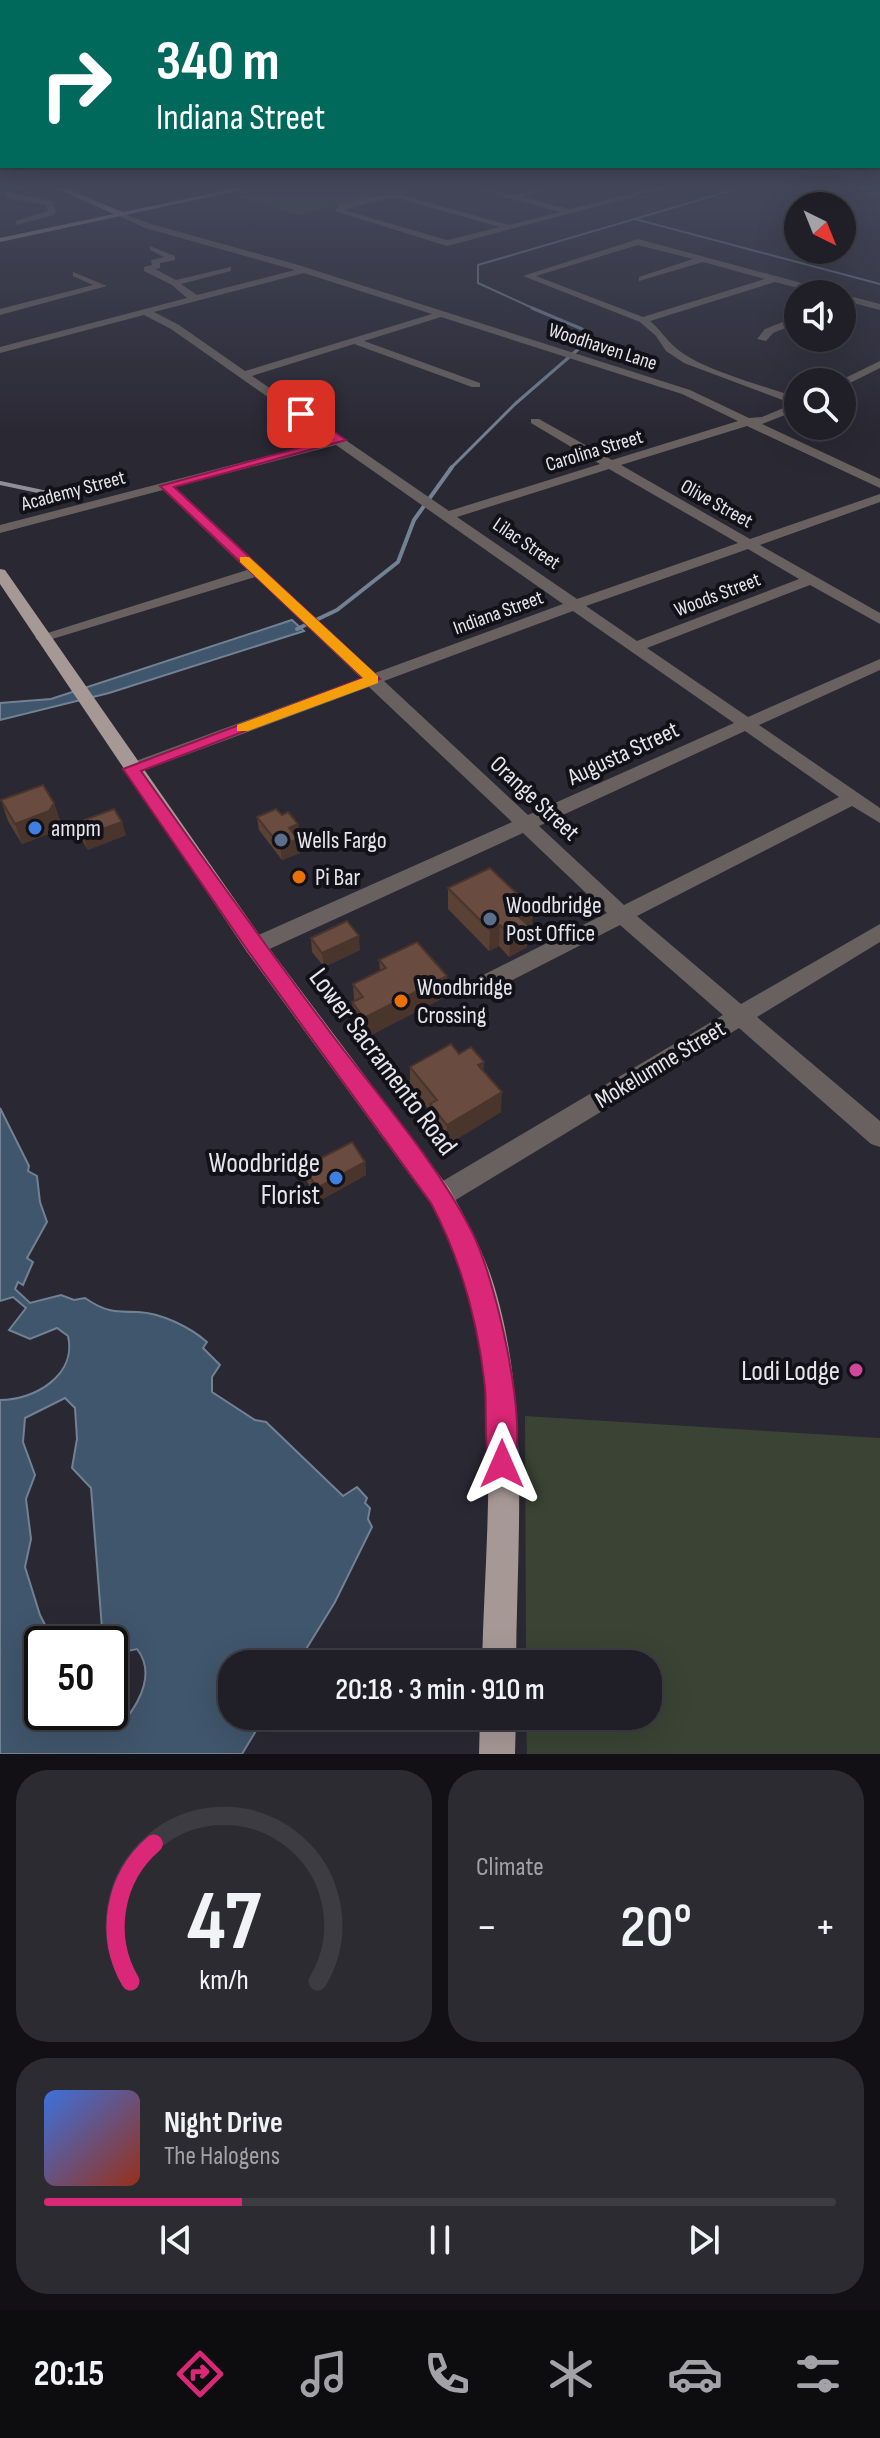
<!DOCTYPE html>
<html lang="en">
<head>
<meta charset="utf-8">
<style>
  body { margin:0; font-family:"Sofia Sans Condensed",sans-serif; background:#2d2b32; color:#f1f3f6; height:100vh; display:flex; flex-direction:column; font-size:30px; white-space:nowrap }
  * { box-sizing:border-box; margin:0 }
  p { font-size:26px; color:#a2a2a7 }
  .icon { flex:none; width:44px; height:44px; fill:none; stroke:currentColor; stroke-width:2; stroke-linecap:round; stroke-linejoin:round }
  .map { position:relative; height:1754px; overflow:hidden }
  .drawer { display:flex; flex-direction:column; gap:16px; padding:16px; background:#121015; flex:1 }
  .drawer>* { flex:none }
  .top-card { position:absolute; left:0px; top:0px; width:880px; height:168px; box-shadow:0 8px 32px #0002,0 0 0 2px #3d3c43; background:#00695c; color:#fff; overflow:hidden }
  .needle { width:52px; rotate:137deg }
  .buttons { position:absolute; left:784px; top:192px; display:grid; gap:16px }
  .buttons a { display:grid; place-items:center; width:72px; height:72px; border-radius:50%; background:#201e26; box-shadow:0 8px 32px #0002,0 0 0 2px #3d3c43; font-size:40px }
  .speed { position:absolute; left:24px; top:1626px; display:flex; gap:16px; font-size:40px; font-weight:700; text-align:center }
  .speed>* { display:grid; place-content:center; width:104px; height:104px; border-radius:50%; background:#201e26; box-shadow:0 8px 32px #0002,0 0 0 2px #3d3c43; line-height:1 }
  .speed .limit { border:4px solid #111; border-radius:12px; background:#fff; color:#111 }
  .pin { position:absolute; display:grid; place-items:center; width:68px; height:68px; color:#fff; margin:-34px; border-radius:16px; box-shadow:0 4px 12px #0006 }
  .me { position:absolute; width:88px; margin:-44px; rotate:0deg; stroke-linejoin:round; filter:drop-shadow(0 0 6px #0008) }
  .turn { display:flex; align-items:center; gap:28px; height:168px; padding:0 24px; font-size:36px }
  .turn .icon { width:104px; height:104px; stroke-width:2.5 }
  .turn b { display:block; font-size:56px; line-height:68px }
  .big { font-size:60px; font-weight:600; line-height:1.1 }
  .drawer .card { flex:1; display:flex; flex-direction:column; justify-content:center; gap:12px; min-width:0; padding:0 28px; border-radius:32px; background:#2d2b32 }
  .drawer .dial { align-items:center; gap:0 }
  .dial svg { height:208px; overflow:visible; fill:none; stroke:#3d3c43; stroke-width:7; stroke-linecap:round; text-anchor:middle }
  .dial text { fill:#f1f3f6; stroke:none }
  .song { display:flex; align-items:center; gap:24px }
  .cover { width:96px; height:96px; border-radius:12px; background:linear-gradient(135deg,hsl(220 70% 55%),hsl(10 70% 35%)) }
  .played { height:8px; border-radius:4px; background:linear-gradient(90deg,#db2777 25%,#3d3c43 25%) }
  .keys { display:flex; justify-content:space-around; direction:ltr }
  .heat { display:flex; justify-content:space-between; align-items:center; font-size:44px; direction:ltr }
  .drawer .tiles { flex:1; display:grid; gap:16px; grid-template-columns:1fr 1fr }
  .card:last-child { grid-column:span 2 }
  .trip { position:absolute; left:218px; top:1650px; width:444px; height:80px; border-radius:32px; background:#201e26; box-shadow:0 8px 32px #0002,0 0 0 2px #3d3c43; font-weight:600; line-height:80px; text-align:center }
  .tab-bar { display:flex; height:128px; justify-content:space-around; align-items:center; background:#0d0c0f; color:#a2a2a7 }
  .tab-bar .icon { width:56px; height:56px }
  .tab-bar .active { color:#db2777 }
  .tab-bar b { font-size:36px; color:#f1f3f6 }
  .map>svg:first-child { display:block }
  .green { fill:#3a4334 }
  .water { fill:#40566c; stroke:#728193; stroke-width:2; fill-rule:evenodd }
  .lines { fill:none; stroke-linecap:round; stroke-linejoin:round }
  .stream-far2 { stroke:#728193; stroke-width:2 }
  .stream-far1 { stroke:#728193; stroke-width:3 }
  .stream { stroke:#728193; stroke-width:4 }
  .minor { fill:#68615f; fill-rule:evenodd }
  .major { fill:#a69895; fill-rule:evenodd }
  .rail { stroke:#908f98; stroke-width:4 }
  .wall { fill:#5a4136 }
  .shaded-wall { fill:#4a352c }
  .building { fill:#694c3f; stroke:#4a352c; stroke-width:2 }
  .route { fill:#db2777; stroke:#8e194d; stroke-width:2 }
  .slow { fill:#f59e0b }
  .shop-dot { fill:#3f7fe0; stroke:#121117; stroke-width:3 }
  .service-dot { fill:#5c6f8a; stroke:#121117; stroke-width:3 }
  .food-dot { fill:#e8710a; stroke:#121117; stroke-width:3 }
  .hotel-dot { fill:#d1479c; stroke:#121117; stroke-width:3 }
  .labels { text-anchor:middle; stroke-width:8; stroke-linejoin:round; paint-order:stroke }
  .far-street-label { font-size:20px; fill:#e6e5ed; stroke:#121117 }
  .street-label { font-size:24px; fill:#e6e5ed; stroke:#121117 }
  .poi-label { font-size:24px; fill:#e6e5ed; stroke:#121117; text-anchor:start }
  .near-street-label { font-size:28px; fill:#e6e5ed; stroke:#121117 }
  .near-poi-label { font-size:28px; fill:#e6e5ed; stroke:#121117; text-anchor:end }
</style>
</head>
<body>
<div class="map">
<svg width="880" height="1754" viewBox="0 0 880 1754">
  <rect width="100%" height="100%" fill="#2a2833"/>
  <path class="green" d="M259,188H414L298,215L230,194Z
    M525,1416L880,1438V1754H527L526,1716H648V1664H526Z"/>
  <path class="water" d="M292,620L304,631L109,693L0,720V703L51,699Z
    M0,1108L29,1166L28,1171L37,1176L40,1202L47,1222L27,1258L33,1262L23,1285L18,1282L15,1289L30,1303L61,1295L74,1300L85,1298C105,1312 115,1312 138,1312C161,1313 190,1327 207,1342L203,1348L220,1365L212,1377V1392L255,1420L266,1422L343,1496L357,1487L367,1498L365,1503L370,1508L368,1519L372,1527L335,1602L297,1664H232V1716H265L242,1754H0V1400C35,1400 77,1375 68,1336L57,1328L30,1339L9,1330L26,1308L13,1297L0,1301ZM65,1398L75,1408L77,1439L72,1468L91,1488L103,1641L118,1653L137,1649C155,1672 141,1700 125,1720L110,1711L42,1712V1644H55L40,1615L25,1567L31,1539L26,1499L35,1475L23,1442L25,1418Z"/>
  <g class="lines">
    <path class="stream-far2" d="M635,219L880,284
      M537,310L478,283V265L740,188"/>
    <path class="stream-far1" d="M450,469L515,404L590,339L582,329L532,308"/>
    <path class="stream" d="M297,629L337,610L398,562L414,520L452,467"/>
    <path class="minor" d="M10,188L13,194L52,201L56,211L54,215L16,225V221L48,211L46,205L7,198L3,189Z
      M470,188L512,195L551,188L521,197L570,209L655,188H666L447,246L335,211L340,204L405,190L409,192L402,195L509,225L561,212ZM393,197L500,227L447,240L344,210Z
      M119,212L151,224L295,264L690,390L749,418L762,417L793,404L684,363L666,351L656,336L640,322L523,276L638,239L835,292L821,294L775,282L650,321C660,329 666,340 676,348C701,370 765,386 798,398V410L762,424L880,479V488L747,426L621,465L750,539L880,494V502L760,545L880,613V624L810,585L647,648L748,717L880,659V670L759,725L880,808V823L852,806L637,916L741,1004L880,924V942L757,1017L880,1121V1147L871,1144L739,1028L449,1204L440,1208L431,1204L427,1196L431,1188L723,1015L620,925L495,989H479L476,983L479,977L607,913L523,833L263,952H247L244,946L247,940L512,822L369,687L137,773H125L122,769L125,765L361,678L255,577L49,640H37L35,637L247,570L163,490L0,533V525L329,440L171,329L144,315L0,353V347L187,298L172,285L144,271V267L152,265L151,260L164,257L150,250V246L175,256V260L160,263V268L155,269L176,280L231,267V271L181,284L197,295L295,270L145,228L119,216ZM638,245L693,259L639,277V281L703,262L765,279L643,317L536,276ZM304,273L432,314L245,371L179,325L154,312ZM441,317L682,394L738,421L612,460L539,419H531V423L600,464L449,511L252,376L354,344L472,387H480V383L364,341ZM336,445L563,604L375,673L175,487ZM609,469L738,543L577,599L457,517ZM748,549L799,579L637,641L586,606ZM573,611L734,723L528,815L384,681ZM745,731L839,797L624,905L539,826Z
      M73,272L107,286L0,315V309L93,285L73,276Z
      M842,294L880,304V310L842,300Z
      M798,316V323L773,333L766,341L757,339L765,329Z
      M880,361V368L846,385L837,382Z"/>
    <path class="major" d="M55,188H64L123,212L238,188H251L0,242V238L114,214Z
      M0,569L5,570L263,940L449,1188C465,1217 480,1245 491,1276C531,1396 517,1539 516,1664H482C485,1537 502,1399 464,1276C456,1251 443,1228 431,1204L247,952L0,584Z
      M480,1716H516L515,1754H479Z"/>
    <path class="rail" d="M0,483L81,500"/>
  </g>
  <path class="wall" d="M1,800L54,803L61,824L56,831L22,844L8,821Z
    M282,815L298,824L300,838L298,839L300,853L282,860L259,830L257,817Z
    M76,823L126,835L88,850L80,837Z
    M448,888L532,929L528,931L527,947L509,957L499,946L489,951L448,909Z
    M311,938L360,950L324,967L312,952Z
    M379,960L447,976V996L365,1038L354,1023L352,1002L354,1001L353,984L380,971Z
    M459,1054L484,1072L501,1112L447,1145L430,1124V1111L410,1087V1067Z
    M365,1162L366,1175L319,1201L306,1180L304,1167Z"/>
  <path class="shaded-wall" d="M54,803L61,824L56,831L22,844L15,824Z
    M122,822L126,835L88,850L83,836Z
    M298,824L300,838L291,842L289,828Z
    M298,839L300,853L282,860L280,846Z
    M533,909L532,929L528,931L527,947L509,957L511,936L518,916Z
    M500,925L499,946L489,951L490,930Z
    M359,936L360,950L324,967L322,953Z
    M447,976V996L365,1038L364,1018Z
    M484,1062L483,1082L478,1065Z
    M502,1092L501,1112L447,1145V1125Z
    M365,1162L366,1175L319,1201L317,1188Z"/>
  <path class="building" d="M43,785L54,803L49,811L15,824L1,800Z
    M114,809L122,822L83,836L76,823Z
    M276,809L282,815L288,812L298,824L289,828L298,839L280,846L257,817Z
    M490,868L533,909L518,916L529,926L511,936L500,925L490,930L448,888Z
    M347,921L359,936L322,953L311,938Z
    M417,942L447,976L364,1018L352,1002L363,997L353,984L386,968L379,960Z
    M451,1044L459,1054L471,1047L484,1062L478,1065L502,1092L447,1125L430,1104L437,1100L410,1067Z
    M352,1142L365,1162L317,1188L304,1167Z"/>
  <linearGradient id="sky" x2="0" y2="1"><stop stop-color="#17161c"/><stop offset="0.43" stop-color="#44485b"/><stop offset="1" stop-color="#44485b" stop-opacity="0"/></linearGradient>
  <rect width="880" height="433" fill="url(#sky)"/>
  <path class="route" d="M298,411H305L346,440L174,487L380,679L141,771C205,861 269,951 336,1040C383,1102 437,1163 472,1232C495,1277 531,1427 512,1474L502,1478L492,1474C483,1452 487,1412 485,1387C478,1321 462,1262 431,1203L248,951L123,769L363,678L160,486L332,439L298,416Z"/>
  <path class="slow" d="M240,557H249L378,676V683L248,731H237V725L363,678L240,562Z"/>
  <g class="shop-dot">
    <circle cx="35" cy="828" r="8"/>
    <circle cx="336" cy="1178" r="8"/>
  </g>
  <g class="service-dot">
    <circle cx="281" cy="840" r="8"/>
    <circle cx="490" cy="919" r="8"/>
  </g>
  <g class="food-dot">
    <circle cx="299" cy="877" r="8"/>
    <circle cx="401" cy="1001" r="8"/>
  </g>
  <circle class="hotel-dot" cx="856" cy="1370" r="8"/>
  <g class="labels">
    <g class="far-street-label">
      <text transform="translate(603 346) rotate(18)" y="7">Woodhaven Lane</text>
      <text transform="translate(594 450) rotate(-17)" y="7">Carolina Street</text>
      <text transform="translate(73 490) rotate(-15)" y="7">Academy Street</text>
      <text transform="translate(717 503) rotate(29)" y="7">Olive Street</text>
      <text transform="translate(527 543) rotate(34)" y="7">Lilac Street</text>
      <text transform="translate(717 594) rotate(-21)" y="7">Woods Street</text>
      <text transform="translate(498 612) rotate(-20)" y="7">Indiana Street</text>
    </g>
    <g class="street-label">
      <text transform="translate(623 753) rotate(-25)" y="8">Augusta Street</text>
      <text transform="translate(535 798) rotate(43)" y="8">Orange Street</text>
      <text transform="translate(660 1064) rotate(-31)" y="8">Mokelumne Street</text>
    </g>
    <g class="poi-label">
      <text x="51" y="836">ampm</text>
      <text x="297" y="848">Wells Fargo</text>
      <text x="315" y="885">Pi Bar</text>
      <text x="506" y="913">Woodbridge<tspan x="506" dy="28">Post Office</tspan></text>
      <text x="417" y="995">Woodbridge<tspan x="417" dy="28">Crossing</tspan></text>
    </g>
    <g class="near-street-label">
      <text transform="translate(384 1061) rotate(53)" y="10">Lower Sacramento Road</text>
    </g>
    <g class="near-poi-label">
      <text x="320" y="1172">Woodbridge<tspan x="320" dy="32">Florist</tspan></text>
      <text x="840" y="1380">Lodi Lodge</text>
    </g>
  </g>
</svg>
<div class="buttons">
<a><svg class="needle" viewBox="-14 -14 28 28"><path d="M0-13l5 13h-10z" fill="#e53935"/><path d="M0 13l5-13h-10z" fill="#a2a2a7"/></svg></a>
<a><svg class="icon" aria-label="sound" viewBox="0 0 24 24"><path d="M4 9h4l5-4v14l-5-4H4zM17 9q2 3 0 6"/></svg></a>
<a><svg class="icon" aria-label="search" viewBox="0 0 24 24"><circle cx="10" cy="10" r="6"/><path d="M15 15l6 6"/></svg></a>
</div>
<div class="speed"><div class="limit">50</div></div>
<div class="pin" style="left:301px;top:414px;background:#d93025"><svg class="icon" aria-label="arrive" viewBox="0 0 24 24"><path d="M6 21V4h12l-3 4 3 4H6"/></svg></div>
<svg class="me" style="left:502px;top:1464px" viewBox="-20 -20 40 40"><path d="M0-17L14 15 0 8-14 15z" fill="#db2777" stroke="#fff" stroke-width="4"/></svg>
<div class="trip">20:18 · 3 min · 910 m</div>
<div class="top-card">
<div class="turn"><svg class="icon" aria-label="right" viewBox="0 0 24 24"><path d="M7 20v-9h11M14 6l5 5-5 5"/></svg><div><b>340 m</b>Indiana Street</div></div>
</div>
</div>
<section class="drawer">
<div class="tiles">
<div class="card dial"><svg viewBox="0 0 100 80">
<path d="M14 69A42 42 0 1 1 86 69"/>
<path d="M14 69A42 42 0 0 1 23 16" stroke="#db2777"/>
<text x="50" y="56" font-size="32" font-weight="700">47</text>
<text x="50" y="72" font-size="11">km/h</text>
</svg></div>
<div class="card"><p>Climate</p>
<div class="heat"><a>−</a><b class="big">20°</b><a>+</a></div>
</div>
<div class="card">
<div class="song"><i class="cover"></i><div><b>Night Drive</b><p>The Halogens</p></div></div>
<div class="played"></div>
<div class="keys"><svg class="icon" aria-label="previous" viewBox="0 0 24 24"><path d="M18 5L8 12l10 7zM5 5v14"/></svg><svg class="icon" aria-label="pause" viewBox="0 0 24 24"><path d="M8 5v14M16 5v14"/></svg><svg class="icon" aria-label="next" viewBox="0 0 24 24"><path d="M6 5l10 7-10 7zM19 5v14"/></svg></div>
</div>
</div>
</section>
<nav class="tab-bar">
<b>20:15</b>
<svg class="icon active" aria-label="directions" viewBox="0 0 24 24"><path d="M12 3l9 9-9 9-9-9zM9 14v-3h6M13 9l2 2-2 2"/></svg>
<svg class="icon" aria-label="music" viewBox="0 0 24 24"><path d="M9 18V5l10-2v13"/><circle cx="6" cy="18" r="3"/><circle cx="16" cy="16" r="3"/></svg>
<svg class="icon" aria-label="phone" viewBox="0 0 24 24"><path d="M5 4h4l2 5-3 2q2 4 5 5l2-3 5 2v4C11 20 4 13 5 4z"/></svg>
<svg class="icon" aria-label="climate" viewBox="0 0 24 24"><path d="M12 3v18M4 7l16 10M4 17L20 7"/></svg>
<svg class="icon" aria-label="car" viewBox="0 0 24 24"><path d="M5 17H2v-5l4-1 3-4h7l3 4 3 1v5h-3M9 17h6M6 11h13"/><circle cx="7" cy="17" r="2"/><circle cx="17" cy="17" r="2"/></svg>
<svg class="icon" aria-label="filters" viewBox="0 0 24 24"><path d="M4 7h16M4 17h16"/><circle cx="9" cy="7" r="2"/><circle cx="15" cy="17" r="2"/></svg>
</nav>
</body>
</html>
